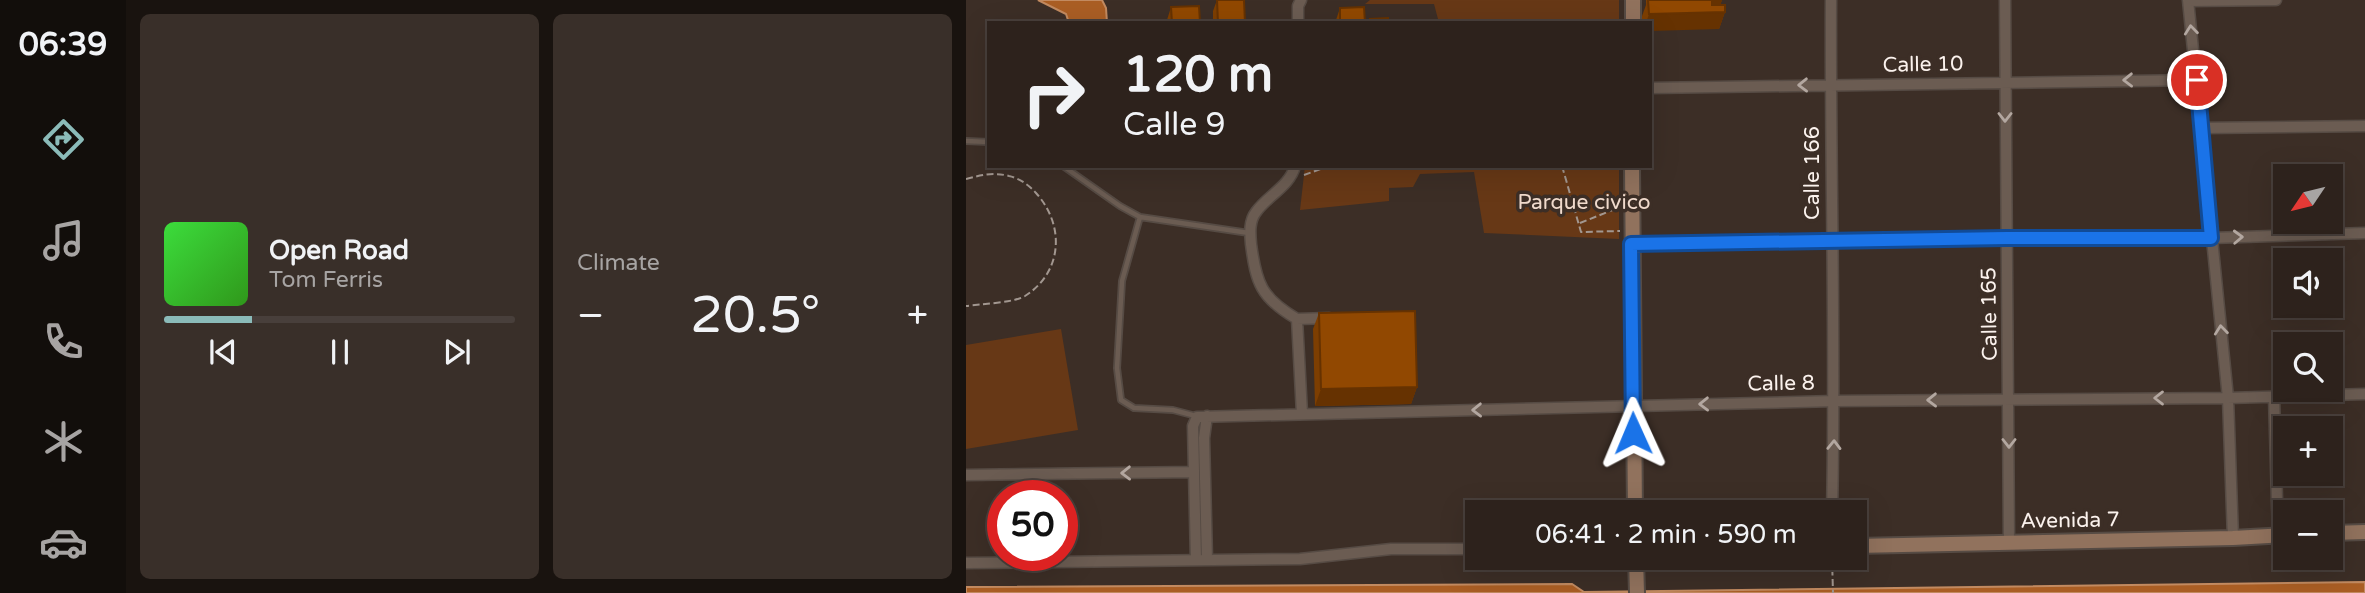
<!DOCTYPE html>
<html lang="en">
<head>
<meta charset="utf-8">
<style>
  body { margin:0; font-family:"Varela Round",sans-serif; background:#392f29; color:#f1f3f6; height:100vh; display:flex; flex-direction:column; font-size:26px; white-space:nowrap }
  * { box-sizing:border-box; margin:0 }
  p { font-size:23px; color:#a7a4a3 }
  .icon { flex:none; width:38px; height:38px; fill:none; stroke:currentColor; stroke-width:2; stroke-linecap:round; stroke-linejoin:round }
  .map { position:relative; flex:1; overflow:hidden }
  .sheet { display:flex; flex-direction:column; gap:14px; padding:14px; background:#19130f; width:840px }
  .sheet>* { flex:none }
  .top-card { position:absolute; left:21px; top:21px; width:665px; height:147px; border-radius:0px; box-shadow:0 7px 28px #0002,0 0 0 2px #483f3b; background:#2d221c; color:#f1f3f6; overflow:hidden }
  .needle { width:46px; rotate:235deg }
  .buttons { position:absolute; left:1307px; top:164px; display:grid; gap:14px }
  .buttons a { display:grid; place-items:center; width:70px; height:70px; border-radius:0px; background:#2d221c; box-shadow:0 7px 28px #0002,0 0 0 2px #483f3b; font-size:35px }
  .speed { position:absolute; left:21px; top:480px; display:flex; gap:14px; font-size:35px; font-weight:700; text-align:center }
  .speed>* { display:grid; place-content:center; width:91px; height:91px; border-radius:50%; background:#2d221c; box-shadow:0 7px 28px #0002,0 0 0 2px #483f3b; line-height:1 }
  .speed .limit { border:10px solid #d22; background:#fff; color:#111 }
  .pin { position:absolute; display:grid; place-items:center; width:60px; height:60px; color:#fff; margin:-30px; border:4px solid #fff; border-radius:50%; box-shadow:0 2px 7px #0007 }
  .me { position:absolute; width:77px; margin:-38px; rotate:359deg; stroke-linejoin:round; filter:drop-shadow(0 0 5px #0008) }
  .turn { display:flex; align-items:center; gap:24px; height:147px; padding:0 21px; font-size:32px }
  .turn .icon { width:91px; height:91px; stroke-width:2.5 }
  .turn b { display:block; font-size:49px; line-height:60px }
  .big { font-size:52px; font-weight:600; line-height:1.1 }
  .sheet .card { flex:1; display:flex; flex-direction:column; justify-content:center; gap:10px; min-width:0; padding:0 24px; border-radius:10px; background:#392f29 }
  .song { display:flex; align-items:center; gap:21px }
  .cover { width:84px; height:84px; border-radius:10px; background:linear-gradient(135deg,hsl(120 70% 55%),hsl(110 70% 35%)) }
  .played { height:7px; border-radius:4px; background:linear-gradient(90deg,#8bbbb9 25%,#483f3b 25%) }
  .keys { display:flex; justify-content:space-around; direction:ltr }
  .heat { display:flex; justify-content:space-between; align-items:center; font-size:38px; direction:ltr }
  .sheet .tiles { flex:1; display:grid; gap:14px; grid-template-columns:repeat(2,1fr) }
  .trip { position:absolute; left:499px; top:500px; width:402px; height:70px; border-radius:0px; background:#2d221c; box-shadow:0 7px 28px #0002,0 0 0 2px #483f3b; font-weight:600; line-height:70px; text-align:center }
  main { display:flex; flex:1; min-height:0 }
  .tab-bar { display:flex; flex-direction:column; width:126px; justify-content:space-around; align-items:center; background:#120e0b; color:#a7a4a3 }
  .tab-bar .icon { width:49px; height:49px }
  .tab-bar .current { color:#8bbbb9 }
  .tab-bar b { font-size:32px; color:#f1f3f6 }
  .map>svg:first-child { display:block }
  .green { fill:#673816 }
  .water { fill:#aa5e24; stroke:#c28a60; stroke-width:2 }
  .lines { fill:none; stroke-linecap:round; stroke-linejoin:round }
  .lane-casing { stroke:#564b44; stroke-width:8 }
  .street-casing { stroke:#564b44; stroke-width:13 }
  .secondary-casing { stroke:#564b44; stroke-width:18 }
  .path { stroke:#a29790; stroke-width:2; stroke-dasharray:7 3.5; stroke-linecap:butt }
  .lane { stroke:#6b5c52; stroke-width:4.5 }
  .street { stroke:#6b5c52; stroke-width:10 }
  .secondary { stroke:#91725d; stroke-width:14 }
  .wall { fill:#7d3e01 }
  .shaded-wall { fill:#663201 }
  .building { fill:#914801; stroke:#663201; stroke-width:2 }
  .oneway { stroke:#b3a7a0 }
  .route-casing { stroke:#114b97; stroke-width:18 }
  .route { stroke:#1a73e8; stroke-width:12 }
  .labels { text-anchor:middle; stroke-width:7; stroke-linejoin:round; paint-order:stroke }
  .street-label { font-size:21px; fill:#fbf2ed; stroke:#3c2e26 }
  .park-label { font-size:21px; fill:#f0dacc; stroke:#3c2e26 }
</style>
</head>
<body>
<main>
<nav class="tab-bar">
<b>06:39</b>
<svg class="icon current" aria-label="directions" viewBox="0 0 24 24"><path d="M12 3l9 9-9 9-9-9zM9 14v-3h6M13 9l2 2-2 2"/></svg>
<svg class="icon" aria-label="music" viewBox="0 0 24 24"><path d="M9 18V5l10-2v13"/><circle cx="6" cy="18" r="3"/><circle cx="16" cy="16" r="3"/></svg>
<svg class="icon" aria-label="phone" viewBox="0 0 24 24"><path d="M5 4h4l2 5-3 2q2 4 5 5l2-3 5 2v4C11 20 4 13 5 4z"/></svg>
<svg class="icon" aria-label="climate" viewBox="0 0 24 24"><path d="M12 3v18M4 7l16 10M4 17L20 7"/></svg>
<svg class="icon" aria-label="car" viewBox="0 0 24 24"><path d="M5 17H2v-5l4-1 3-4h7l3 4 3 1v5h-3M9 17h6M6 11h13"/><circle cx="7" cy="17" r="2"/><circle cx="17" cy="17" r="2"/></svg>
</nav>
<section class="sheet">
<div class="tiles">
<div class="card">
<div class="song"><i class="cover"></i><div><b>Open Road</b><p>Tom Ferris</p></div></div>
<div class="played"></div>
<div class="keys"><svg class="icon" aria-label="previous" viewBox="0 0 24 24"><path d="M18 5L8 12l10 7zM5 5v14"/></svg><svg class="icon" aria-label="pause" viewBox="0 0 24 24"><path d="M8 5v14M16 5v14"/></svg><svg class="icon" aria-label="next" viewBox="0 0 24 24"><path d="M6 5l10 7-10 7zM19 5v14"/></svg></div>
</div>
<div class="card"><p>Climate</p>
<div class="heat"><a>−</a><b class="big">20.5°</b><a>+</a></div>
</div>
</div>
</section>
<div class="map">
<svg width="1399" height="593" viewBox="0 0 1399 593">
  <rect width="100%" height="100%" fill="#3c2e26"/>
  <path class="green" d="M404,0H653V23H467L472,19L468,4H399Z
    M339,166H653V239L518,233L508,172L454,174L447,187L423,188V201L334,210Z
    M95,329L112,430L0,449V345Z"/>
  <path class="water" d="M72,0H136L140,8L141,23H103L100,14Z
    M1399,582V593H0V587L606,584L618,592Z"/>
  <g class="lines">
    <defs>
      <path id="lane" d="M0,141L23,142
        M97,166L154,206L174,217L283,233
        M174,217L156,281L151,368L155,400L168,408L207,410L230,416"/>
      <path id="street" d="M865,0C864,171 870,342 866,513
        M1039,0L1043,543
        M1222,0L1262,398L1267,538
        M1222,1L1310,0
        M332,23V6L335,0
        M684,88L1231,80
        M1236,128L1399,126
        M329,166C324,186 301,196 290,212C283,221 284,233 285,244C290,283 295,298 331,319L336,414
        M665,244L1040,238H1245L1399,233
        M331,319L363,318
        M1308,396L1312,535
        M241,416L238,438L241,560
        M0,475L228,472
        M230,560L227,426L231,417L869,401L1262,398L1399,394
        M0,563L334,559L425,549H511"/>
      <path id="secondary" d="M667,23V0
        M666,166L669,513
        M1365,533L1399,532
        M889,546L1267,538L1320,535
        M670,558L671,593"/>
    </defs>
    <use href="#lane" class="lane-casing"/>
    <use href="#street" class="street-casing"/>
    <use href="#secondary" class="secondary-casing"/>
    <path class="path" d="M596,166L615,232L654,231
      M598,169L655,167
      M338,175L363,166
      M0,179C15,175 28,172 43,176C53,178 63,185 70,193C99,225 97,272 59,296C47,303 15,304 0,306
      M614,223L654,207
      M866,558L867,593"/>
    <use href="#lane" class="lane"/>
    <use href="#street" class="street"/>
    <use href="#secondary" class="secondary"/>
  </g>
  <path class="wall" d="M251,0H278L279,23H247V11Z
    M680,0H756L754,5L759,12L753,29L676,23V16L680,5Z
    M205,7L234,23H201V20Z
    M374,8L399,23H369Z
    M353,313L451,387L445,404L349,406L347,329Z"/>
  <path class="shaded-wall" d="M744,0H756L752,12H740Z
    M759,12L753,29L684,31V23H680L683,14Z
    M451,387L445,404L349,406L355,389Z"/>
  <path class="building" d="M251,0H278L279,23H252Z
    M682,0H746V5H759V12L683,14Z
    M233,6L234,23H206L205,7Z
    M398,7L399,23H374V8Z
    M422,18V23H404V19Z
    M449,311L451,387L355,389L353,313Z"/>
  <defs><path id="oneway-chevron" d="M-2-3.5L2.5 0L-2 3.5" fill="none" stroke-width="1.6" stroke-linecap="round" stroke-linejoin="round" transform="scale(1.75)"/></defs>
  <g class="oneway">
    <use href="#oneway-chevron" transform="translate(1225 30) rotate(-96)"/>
    <use href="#oneway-chevron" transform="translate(1162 80) rotate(179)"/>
    <use href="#oneway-chevron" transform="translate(837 85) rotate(179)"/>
    <use href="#oneway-chevron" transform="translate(1039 117) rotate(90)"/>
    <use href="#oneway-chevron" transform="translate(1272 237) rotate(-2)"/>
    <use href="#oneway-chevron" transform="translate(1255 330) rotate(-96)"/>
    <use href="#oneway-chevron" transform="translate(1193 398) rotate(180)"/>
    <use href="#oneway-chevron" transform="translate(966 400) rotate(179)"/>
    <use href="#oneway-chevron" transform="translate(738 404) rotate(179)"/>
    <use href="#oneway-chevron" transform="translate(511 410) rotate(179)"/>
    <use href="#oneway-chevron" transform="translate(1043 443) rotate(90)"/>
    <use href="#oneway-chevron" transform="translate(868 445) rotate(-89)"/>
    <use href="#oneway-chevron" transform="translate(160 473) rotate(179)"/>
  </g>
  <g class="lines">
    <defs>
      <path id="route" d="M667,433L665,244L1040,238H1245L1231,80"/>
    </defs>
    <use href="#route" class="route-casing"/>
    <use href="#route" class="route"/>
  </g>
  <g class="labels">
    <g class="street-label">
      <text transform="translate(957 64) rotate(-1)" y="7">Calle 10</text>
      <text transform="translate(846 173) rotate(-90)" y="7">Calle 166</text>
      <text transform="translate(1023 314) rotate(-91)" y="7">Calle 165</text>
      <text transform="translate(815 383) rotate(-1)" y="7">Calle 8</text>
      <text transform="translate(1104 520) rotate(-1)" y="7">Avenida 7</text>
    </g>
    <g class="park-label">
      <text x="618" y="209">Parque civico</text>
    </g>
  </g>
</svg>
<div class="buttons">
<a><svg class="needle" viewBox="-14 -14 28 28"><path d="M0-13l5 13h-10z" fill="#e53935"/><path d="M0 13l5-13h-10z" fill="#a7a4a3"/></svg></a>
<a><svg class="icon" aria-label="sound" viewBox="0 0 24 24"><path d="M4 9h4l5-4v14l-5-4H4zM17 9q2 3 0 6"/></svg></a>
<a><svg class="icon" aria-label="search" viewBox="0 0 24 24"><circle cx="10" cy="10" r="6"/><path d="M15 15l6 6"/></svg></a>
<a>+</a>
<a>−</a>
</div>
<div class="speed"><div class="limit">50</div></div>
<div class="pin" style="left:1231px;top:80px;background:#d93025"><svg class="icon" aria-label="arrive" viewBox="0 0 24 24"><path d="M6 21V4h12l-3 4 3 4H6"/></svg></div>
<svg class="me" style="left:667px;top:433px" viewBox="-20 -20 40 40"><path d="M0-17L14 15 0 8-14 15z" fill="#1a73e8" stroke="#fff" stroke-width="4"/></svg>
<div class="trip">06:41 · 2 min · 590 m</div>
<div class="top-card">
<div class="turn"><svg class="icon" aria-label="right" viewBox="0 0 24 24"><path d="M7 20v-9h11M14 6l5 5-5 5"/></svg><div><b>120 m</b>Calle 9</div></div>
</div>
</div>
</main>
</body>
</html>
